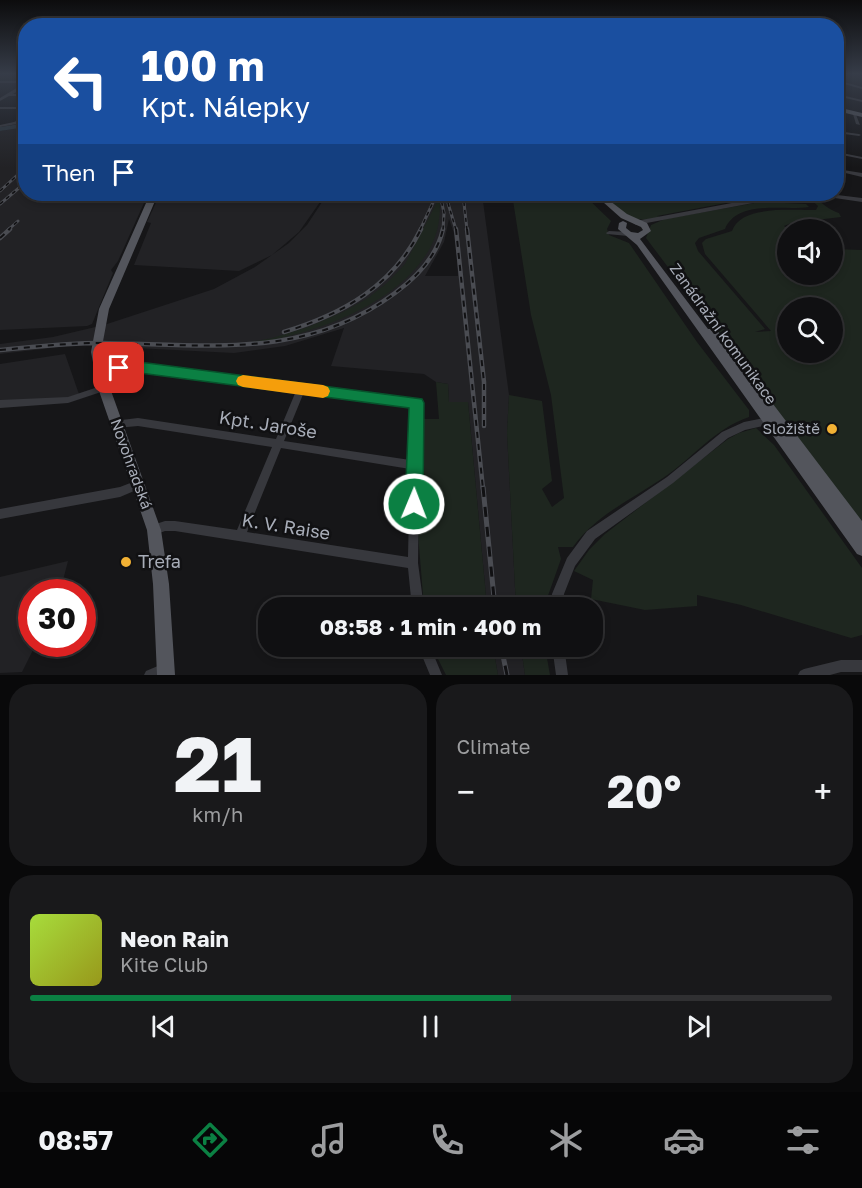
<!DOCTYPE html>
<html lang="en">
<head>
<meta charset="utf-8">
<style>
  body { margin:0; font-family:"Golos Text",sans-serif; background:#19191b; color:#f1f3f6; height:100vh; display:flex; flex-direction:column; font-size:22px; white-space:nowrap }
  * { box-sizing:border-box; margin:0 }
  p { font-size:20px; color:#9c9d9f }
  .icon { flex:none; width:33px; height:33px; fill:none; stroke:currentColor; stroke-width:2; stroke-linecap:round; stroke-linejoin:round }
  .map { position:relative; height:675px; overflow:hidden }
  .details { display:flex; flex-direction:column; gap:9px; padding:9px; background:#09090a; flex:1 }
  .details>* { flex:none }
  .top-card { position:absolute; left:18px; top:18px; width:826px; height:183px; border-radius:24px; box-shadow:0 3px 9px #0003,0 0 0 2px #303032; background:#1a4fa0; color:#fff; overflow:hidden }
  .fabs { position:absolute; left:777px; top:219px; display:grid; gap:12px }
  .fabs a { display:grid; place-items:center; width:66px; height:66px; border-radius:50%; background:#101012; box-shadow:0 3px 9px #0003,0 0 0 2px #303032; font-size:30px }
  .speed { position:absolute; left:18px; top:579px; display:flex; gap:12px; font-size:30px; font-weight:700; text-align:center }
  .speed>* { display:grid; place-content:center; width:78px; height:78px; border-radius:50%; background:#101012; box-shadow:0 3px 9px #0003,0 0 0 2px #303032; line-height:1 }
  .speed .limit { border:9px solid #d22; background:#fff; color:#111 }
  .pin { position:absolute; display:grid; place-items:center; width:51px; height:51px; color:#fff; margin:-26px; border-radius:12px; box-shadow:0 3px 9px #0006 }
  .me { position:absolute; width:66px; margin:-33px; rotate:1deg; stroke-linejoin:round; filter:drop-shadow(0 0 4px #0008) }
  .turn { display:flex; align-items:center; gap:21px; height:126px; padding:0 24px; font-size:27px }
  .turn .icon { width:78px; height:78px; stroke-width:2.5 }
  .turn b { display:block; font-size:42px; line-height:51px }
  .then { display:flex; align-items:center; height:57px; padding:0 24px; background:#0003; gap:12px; font-size:22px }
  .big { font-size:45px; font-weight:700; line-height:1.1 }
  .details .tile { flex:1; display:flex; flex-direction:column; justify-content:center; gap:9px; min-width:0; padding:0 21px; border-radius:24px; background:#19191b }
  .details .dial { align-items:center; gap:0 }
  .dial b { font-size:78px; line-height:1 }
  .song { display:flex; align-items:center; gap:18px }
  .cover { width:72px; height:72px; border-radius:9px; background:linear-gradient(135deg,hsl(80 70% 55%),hsl(60 70% 35%)) }
  .played { height:6px; border-radius:3px; background:linear-gradient(90deg,#0b8043 60%,#303032 60%) }
  .keys { display:flex; justify-content:space-around; direction:ltr }
  .heat { display:flex; justify-content:space-between; align-items:center; font-size:33px; direction:ltr }
  .details .tiles { flex:1; display:grid; gap:9px; grid-template-columns:1fr 1fr }
  .tile:last-child { grid-column:span 2 }
  .trip { position:absolute; left:258px; top:597px; width:345px; height:60px; border-radius:24px; background:#101012; box-shadow:0 3px 9px #0003,0 0 0 2px #303032; font-weight:700; line-height:60px; text-align:center }
  .tabs { display:flex; height:96px; justify-content:space-around; align-items:center; background:#060607; color:#9c9d9f }
  .tabs .icon { width:42px; height:42px }
  .tabs .active { color:#0b8043 }
  .tabs b { font-size:27px; color:#f1f3f6 }
  .map>svg:first-child { display:block }
  .built { fill:#222225; fill-rule:evenodd }
  .green { fill:#1e261f; fill-rule:evenodd }
  .lines { fill:none; stroke-linecap:round; stroke-linejoin:round }
  .canal { stroke:#2c353c; stroke-width:4 }
  .minor { fill:#37383d; fill-rule:evenodd }
  .major { fill:#53555c; fill-rule:evenodd }
  .rail-far2-casing { stroke:#4a4c52; stroke-width:3 }
  .rail-far1-casing { stroke:#4a4c52; stroke-width:4.5 }
  .rail-casing { stroke:#4a4c52; stroke-width:5 }
  .rail-far2 { stroke:#111113; stroke-width:1.5; stroke-dasharray:4; stroke-linecap:butt }
  .rail-far1 { stroke:#111113; stroke-width:2; stroke-dasharray:6; stroke-linecap:butt }
  .rail { stroke:#111113; stroke-width:3; stroke-dasharray:10; stroke-linecap:butt }
  .route { fill:#0b8043; stroke:#07532c; stroke-width:1.5 }
  .slow { fill:#f59e0b }
  .poi-dot { fill:#f2b134; stroke:#111113; stroke-width:2 }
  .labels { text-anchor:middle; stroke-width:5; stroke-linejoin:round; paint-order:stroke }
  .street-label { font-size:15px; fill:#a8adb8; stroke:#111113 }
  .poi-label { font-size:15px; fill:#a8adb8; stroke:#111113; text-anchor:end }
  .near-street-label { font-size:18px; fill:#a8adb8; stroke:#111113 }
  .near-poi-label { font-size:18px; fill:#a8adb8; stroke:#111113; text-anchor:start }
</style>
</head>
<body>
<div class="map">
<svg width="862" height="675" viewBox="0 0 862 675">
  <rect width="100%" height="100%" fill="#161618"/>
  <path class="built" d="M25,127L26,194H148L118,261L111,270L113,273L92,324L87,326L0,330V131Z
    M160,194H322L320,202L299,232L272,255L239,271L134,265L151,223L147,222Z
    M325,194H482L509,395L507,433L516,607H487L468,402H449L448,384L436,382L424,374L331,366L344,328L285,346L234,353L76,345L0,354V344L53,337L104,325L214,289L255,267L289,243L307,225L324,199ZM449,219L456,239L458,276H425L444,242Z
    M65,354L80,397L0,404V364Z
    M68,561L60,592H32V644H36L22,672L0,673V577Z
    M493,647H521L525,675H498Z"/>
  <path class="green" d="M512,194H583L611,221L607,229L609,235L629,243L697,342L749,410V417C714,429 693,458 663,478C632,499 596,515 573,547H558L561,559L544,607H516L507,433L509,395L542,401L552,481L542,489L552,507L564,498L551,395L531,315Z
    M601,194H740L747,199L657,216L660,217C632,226 621,211 601,194Z
    M805,194C818,196 823,208 839,213L841,217L791,223L784,226L788,230V274H832L833,249L862,250V524L646,238L651,225L665,219L760,202L806,204L809,207C783,211 738,199 725,229L699,238L695,243L698,251L765,329L755,332L771,331L705,254L702,243L706,239L732,231C741,204 794,211 816,210L818,206ZM788,308H832V352H788Z
    M438,200L440,201C440,215 439,229 433,242C404,306 301,340 236,345L272,338L308,327L343,312L368,298L387,283L405,264Z
    M436,382L448,384L449,402H468L487,607H424L417,522L419,419H439Z
    M756,428L774,445L862,568V635L851,638L741,605L697,595V606L645,610L591,599L593,580L574,571L589,550L605,534L728,439L739,433Z
    M432,647H493L498,675H446Z
    M521,647H545L550,675H525Z"/>
  <g class="lines">
    <path class="canal" d="M0,129L26,125"/>
    <path class="minor" d="M837,80L862,87V89L837,82Z
      M0,81H26V86L13,94H26V96H9L0,101V98L25,83H0Z
      M837,94L862,100V102L837,96Z
      M0,107H26V109H0Z
      M852,111L855,112L860,125L856,124Z
      M26,117V120L17,124L0,127V125L14,122Z
      M837,131L859,134L861,135L859,136L837,133Z
      M837,152L862,157V159L837,154Z
      M837,169L862,173V177L837,171Z
      M800,194H804L805,199L797,203H753L636,225L633,223L636,221L753,199H796L799,198Z
      M818,194H829L862,198V202L821,196Z
      M609,231L628,232L631,234L628,236L607,234L606,233Z
      M119,364H132L419,401L420,403L418,563L424,608H412L408,568L175,531H165L154,535L150,534L149,530L150,526L165,521H175L237,530L272,447L138,426L116,428L113,427L112,424L113,421L138,418L276,439L296,391L132,370H119L100,377L97,376L96,374L97,372ZM304,392L412,406L410,460L284,441ZM281,448L410,469L408,557L247,532Z
      M104,385L107,386L108,388L107,390L68,403L0,408V400L68,397Z
      M769,417L772,418L773,421L772,424L745,430L728,438L673,483L595,539L575,566L564,594L563,608H551L552,594L567,558L587,531L667,477L722,432L744,422Z
      M138,480L141,482L143,485L141,488L120,497L0,519V509L120,487Z
      M418,646H430L442,675H430Z
      M552,646H564L568,675H556Z
      M841,660H862V672H841L830,675H798L800,671L804,669Z
      M165,663L169,665L171,669L169,673L166,675H144L146,671Z"/>
    <path class="major" d="M837,107L862,113V117L837,111Z
      M150,194H158L109,309L101,352L110,388L161,530L169,584L175,675H157L153,584L147,530L98,388L91,352L99,309Z
      M594,194H601L627,214L647,223L651,231L640,239L708,329H716L862,521V556L857,554L637,245L618,229L619,223L623,221L627,223L626,228L631,232L638,233L643,230L641,227L621,218Z"/>
    <defs>
      <path id="rail-far2" d="M0,191L24,169
        M440,194L444,213L443,230
        M463,194L467,230
        M448,203L456,230
        M0,204L26,182
        M8,230L18,221
        M420,230L437,194"/>
      <path id="rail-far1" d="M456,229L483,489
        M467,229L484,382V426
        M0,238L10,229
        M284,332C343,314 393,286 421,229
        M0,350C33,347 67,343 100,343C205,344 304,361 395,293C417,277 437,256 443,229"/>
      <path id="rail" d="M483,487L495,608
        M501,646L507,675"/>
    </defs>
    <use href="#rail-far2" class="rail-far2-casing"/>
    <use href="#rail-far1" class="rail-far1-casing"/>
    <use href="#rail" class="rail-casing"/>
    <use href="#rail-far2" class="rail-far2"/>
    <use href="#rail-far1" class="rail-far1"/>
    <use href="#rail" class="rail"/>
  </g>
  <linearGradient id="sky" x2="0" y2="1"><stop stop-color="#0c0c0d"/><stop offset="0.44" stop-color="#363c48"/><stop offset="1" stop-color="#363c48" stop-opacity="0"/></linearGradient>
  <rect width="862" height="168" fill="url(#sky)"/>
  <path class="route" d="M132,361L422,399L424,403L423,504L421,511L414,513L408,511L405,504L409,408L132,372L114,371L112,368L114,364Z"/>
  <path class="slow" d="M243,375L323,385L328,387L330,391L328,396L323,398L243,387L238,385L236,381L238,377Z"/>
  <g class="poi-dot">
    <circle cx="832" cy="429" r="6"/>
    <circle cx="126" cy="562" r="6"/>
  </g>
  <g class="labels">
    <g class="street-label">
      <text transform="translate(723 334) rotate(54)" y="5">Zanádražní komunikace</text>
      <text transform="translate(131 464) rotate(70)" y="5">Novohradská</text>
    </g>
    <g class="poi-label">
      <text x="820" y="434">Složiště</text>
    </g>
    <g class="near-street-label">
      <text transform="translate(268 425) rotate(9)" y="6">Kpt. Jaroše</text>
      <text transform="translate(286 527) rotate(9)" y="6">K. V. Raise</text>
    </g>
    <g class="near-poi-label">
      <text x="138" y="568">Trefa</text>
    </g>
  </g>
</svg>
<div class="fabs">
<a><svg class="icon" aria-label="sound" viewBox="0 0 24 24"><path d="M4 9h4l5-4v14l-5-4H4zM17 9q2 3 0 6"/></svg></a>
<a><svg class="icon" aria-label="search" viewBox="0 0 24 24"><circle cx="10" cy="10" r="6"/><path d="M15 15l6 6"/></svg></a>
</div>
<div class="speed"><div class="limit">30</div></div>
<div class="pin" style="left:119px;top:368px;background:#d93025"><svg class="icon" aria-label="arrive" viewBox="0 0 24 24"><path d="M6 21V4h12l-3 4 3 4H6"/></svg></div>
<svg class="me" style="left:414px;top:504px" viewBox="-20 -20 40 40"><circle r="17" fill="#0b8043" stroke="#fff" stroke-width="3"/><path d="M0-11L8 9 0 5-8 9z" fill="#fff"/></svg>
<div class="trip">08:58 · 1 min · 400 m</div>
<div class="top-card">
<div class="turn"><svg class="icon" aria-label="left" viewBox="0 0 24 24"><path d="M17 20v-9H6M10 6l-5 5 5 5"/></svg><div><b>100 m</b>Kpt. Nálepky</div></div>
<div class="then">Then<svg class="icon" aria-label="arrive" viewBox="0 0 24 24"><path d="M6 21V4h12l-3 4 3 4H6"/></svg></div>
</div>
</div>
<section class="details">
<div class="tiles">
<div class="tile dial"><b>21</b><p>km/h</p></div>
<div class="tile"><p>Climate</p>
<div class="heat"><a>−</a><b class="big">20°</b><a>+</a></div>
</div>
<div class="tile">
<div class="song"><i class="cover"></i><div><b>Neon Rain</b><p>Kite Club</p></div></div>
<div class="played"></div>
<div class="keys"><svg class="icon" aria-label="previous" viewBox="0 0 24 24"><path d="M18 5L8 12l10 7zM5 5v14"/></svg><svg class="icon" aria-label="pause" viewBox="0 0 24 24"><path d="M8 5v14M16 5v14"/></svg><svg class="icon" aria-label="next" viewBox="0 0 24 24"><path d="M6 5l10 7-10 7zM19 5v14"/></svg></div>
</div>
</div>
</section>
<nav class="tabs">
<b>08:57</b>
<svg class="icon active" aria-label="directions" viewBox="0 0 24 24"><path d="M12 3l9 9-9 9-9-9zM9 14v-3h6M13 9l2 2-2 2"/></svg>
<svg class="icon" aria-label="music" viewBox="0 0 24 24"><path d="M9 18V5l10-2v13"/><circle cx="6" cy="18" r="3"/><circle cx="16" cy="16" r="3"/></svg>
<svg class="icon" aria-label="phone" viewBox="0 0 24 24"><path d="M5 4h4l2 5-3 2q2 4 5 5l2-3 5 2v4C11 20 4 13 5 4z"/></svg>
<svg class="icon" aria-label="climate" viewBox="0 0 24 24"><path d="M12 3v18M4 7l16 10M4 17L20 7"/></svg>
<svg class="icon" aria-label="car" viewBox="0 0 24 24"><path d="M5 17H2v-5l4-1 3-4h7l3 4 3 1v5h-3M9 17h6M6 11h13"/><circle cx="7" cy="17" r="2"/><circle cx="17" cy="17" r="2"/></svg>
<svg class="icon" aria-label="filters" viewBox="0 0 24 24"><path d="M4 7h16M4 17h16"/><circle cx="9" cy="7" r="2"/><circle cx="15" cy="17" r="2"/></svg>
</nav>
</body>
</html>
